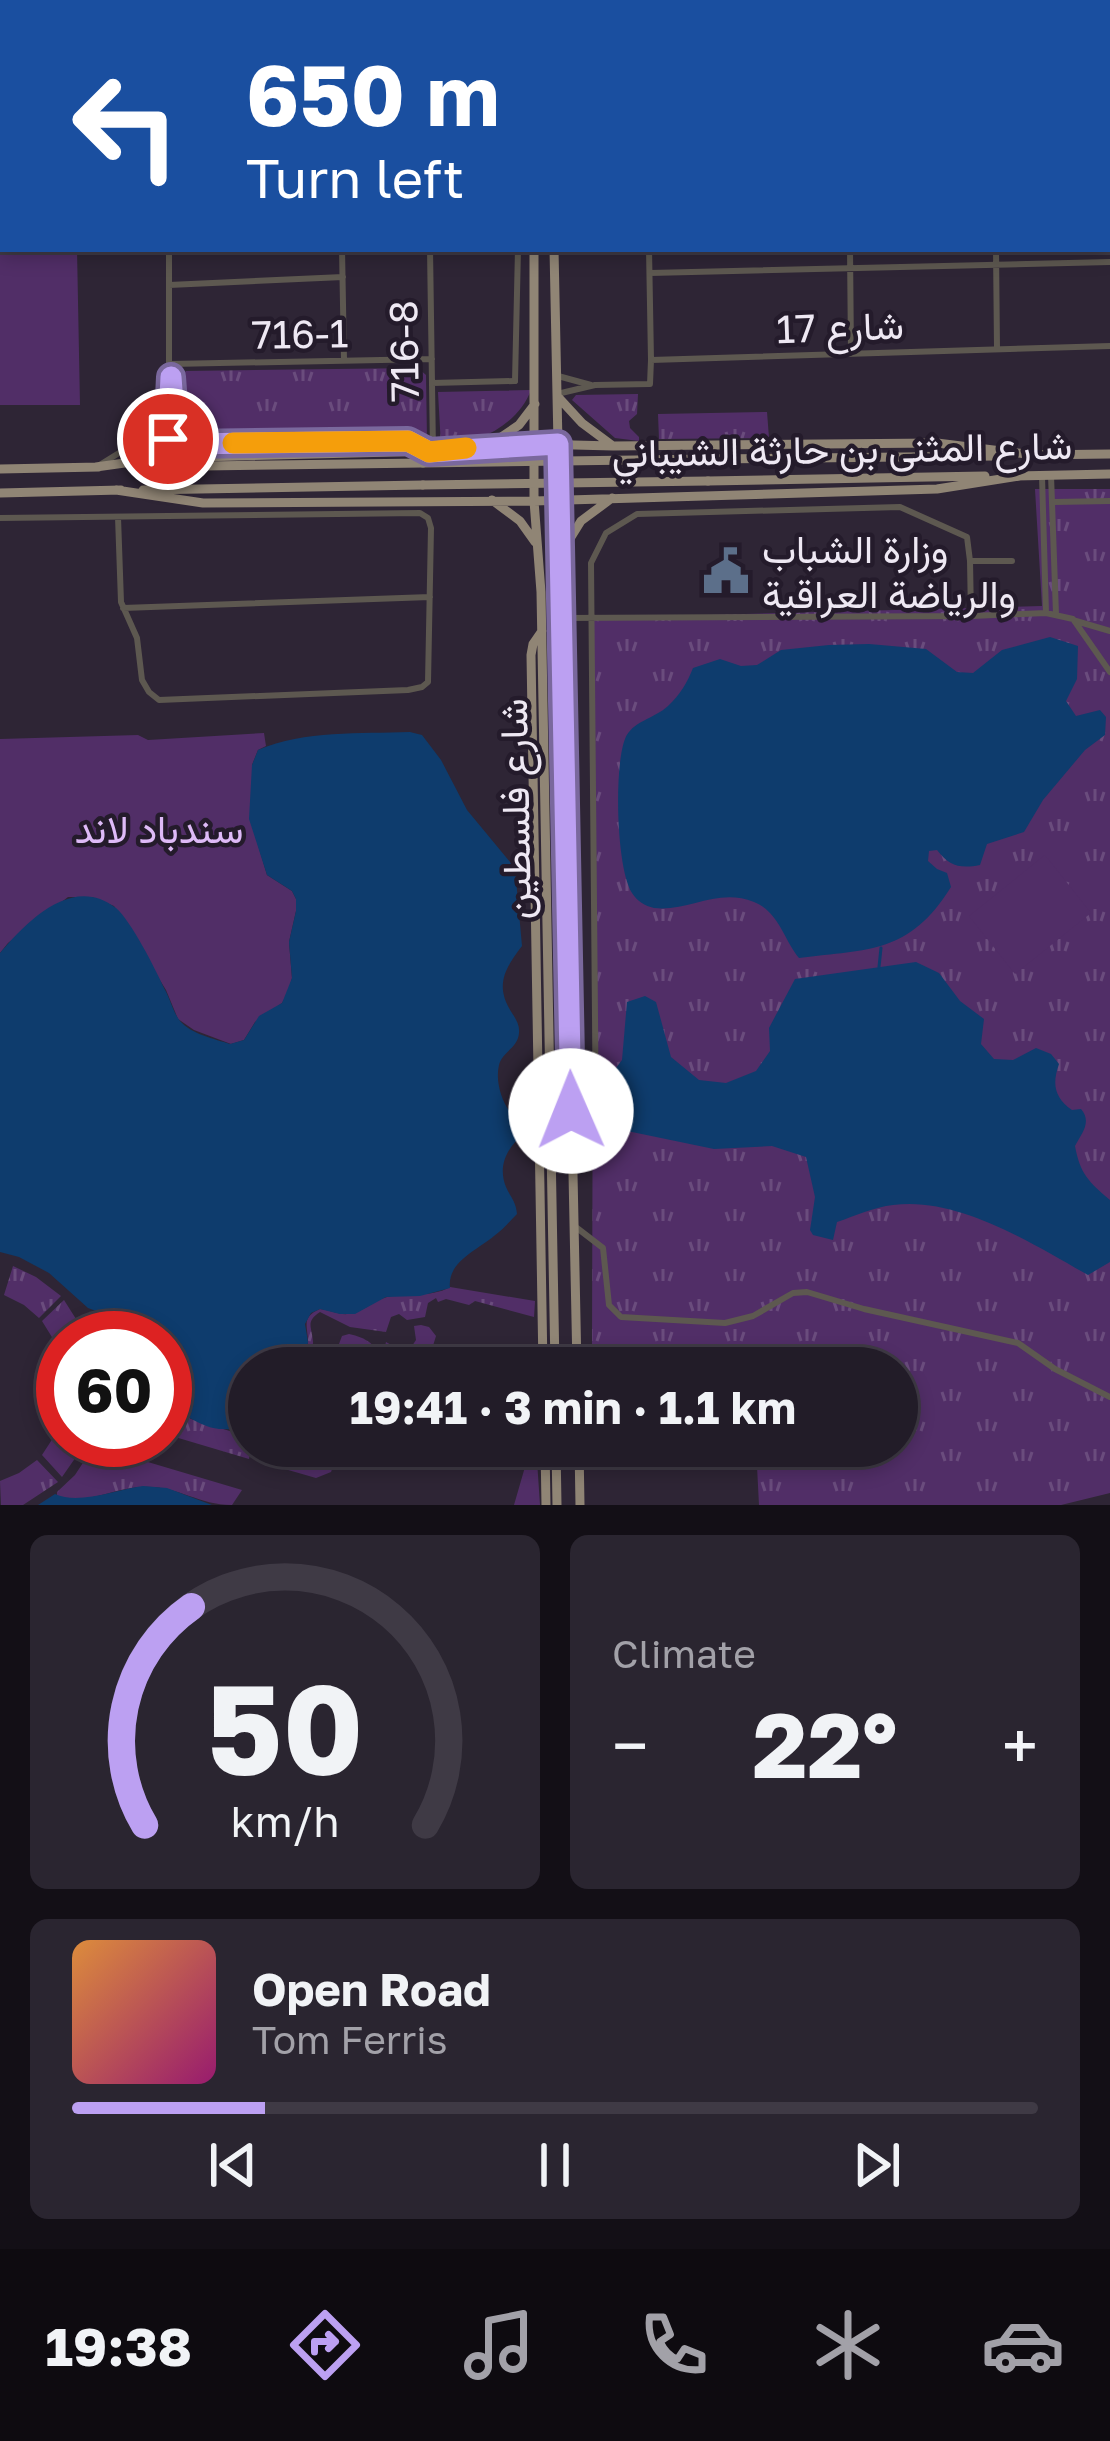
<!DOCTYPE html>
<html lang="en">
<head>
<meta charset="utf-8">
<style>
  body { margin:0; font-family:"Golos Text",Vazirmatn,sans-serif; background:#2a2530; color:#f1f3f6; height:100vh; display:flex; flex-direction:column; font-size:45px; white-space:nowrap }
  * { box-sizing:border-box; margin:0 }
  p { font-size:39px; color:#a2a1a8 }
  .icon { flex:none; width:66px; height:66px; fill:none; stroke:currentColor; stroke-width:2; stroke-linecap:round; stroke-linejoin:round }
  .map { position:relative; height:1505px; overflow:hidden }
  .sheet { display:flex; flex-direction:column; gap:30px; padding:30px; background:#130f16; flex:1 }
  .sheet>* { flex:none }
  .top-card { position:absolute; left:0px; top:0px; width:1110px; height:252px; box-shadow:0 6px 18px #0003,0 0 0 3px #3f3a45; background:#1a4fa0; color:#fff; overflow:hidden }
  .speed { position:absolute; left:36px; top:1311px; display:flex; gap:24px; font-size:60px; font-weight:700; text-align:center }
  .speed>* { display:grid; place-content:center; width:156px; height:156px; border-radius:50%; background:#221c28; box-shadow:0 6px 18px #0003,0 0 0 3px #3f3a45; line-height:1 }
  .speed .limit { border:18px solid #d22; background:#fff; color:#111 }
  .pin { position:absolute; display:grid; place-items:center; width:102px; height:102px; color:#fff; margin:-51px; border:6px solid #fff; border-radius:50%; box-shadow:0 3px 12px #0007 }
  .me { position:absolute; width:132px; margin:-66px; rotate:359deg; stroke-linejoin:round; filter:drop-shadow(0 0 9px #0008) }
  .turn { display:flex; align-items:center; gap:42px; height:252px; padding:0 48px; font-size:54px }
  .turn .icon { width:156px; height:156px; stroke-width:2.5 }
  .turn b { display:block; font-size:84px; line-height:102px }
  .big { font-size:90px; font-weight:700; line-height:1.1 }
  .sheet .widget { flex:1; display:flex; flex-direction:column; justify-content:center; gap:18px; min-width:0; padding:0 42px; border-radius:18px; background:#2a2530 }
  .sheet .dial { align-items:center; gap:0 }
  .dial svg { height:312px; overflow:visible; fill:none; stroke:#3f3a45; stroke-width:7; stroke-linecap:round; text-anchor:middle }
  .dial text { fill:#f1f3f6; stroke:none }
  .song { display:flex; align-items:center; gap:36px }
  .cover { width:144px; height:144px; border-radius:18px; background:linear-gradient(135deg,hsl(30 70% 55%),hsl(320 70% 35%)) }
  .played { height:12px; border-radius:6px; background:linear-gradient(90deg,#bca0f2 20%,#3f3a45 20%) }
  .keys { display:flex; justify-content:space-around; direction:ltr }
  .heat { display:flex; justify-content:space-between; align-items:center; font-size:66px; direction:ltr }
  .sheet .tiles { flex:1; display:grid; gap:30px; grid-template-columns:1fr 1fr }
  .widget:last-child { grid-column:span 2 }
  .trip { position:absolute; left:228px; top:1347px; width:690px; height:120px; border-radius:60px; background:#221c28; box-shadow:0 6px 18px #0003,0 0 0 3px #3f3a45; font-weight:700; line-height:120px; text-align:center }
  .tab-bar { display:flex; height:192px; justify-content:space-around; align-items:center; background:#0e0b10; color:#a2a1a8 }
  .tab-bar .icon { width:84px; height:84px }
  .tab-bar .active { color:#bca0f2 }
  .tab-bar b { font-size:54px; color:#f1f3f6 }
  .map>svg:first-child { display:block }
  .grass { fill:url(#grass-tufts) }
  .green { fill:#512e67 }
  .water { fill:#0e3c6d }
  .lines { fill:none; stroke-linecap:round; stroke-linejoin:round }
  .stream { stroke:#0e3c6d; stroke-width:3 }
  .minor { stroke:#5d5850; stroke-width:6 }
  .tertiary { stroke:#5d5850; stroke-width:6 }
  .primary { stroke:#908575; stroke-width:9 }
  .primary-bridge { stroke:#908575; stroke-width:9 }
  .route-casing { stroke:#7a689d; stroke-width:30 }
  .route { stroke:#bca0f2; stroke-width:21 }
  .slow { stroke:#f59e0b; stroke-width:21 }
  .labels { text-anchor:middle; stroke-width:9; stroke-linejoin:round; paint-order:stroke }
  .street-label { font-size:39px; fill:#eee8f3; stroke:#241b2b }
  .poi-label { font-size:39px; fill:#eee8f3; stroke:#241b2b; text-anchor:start }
  .park-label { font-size:39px; fill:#debaf7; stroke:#241b2b }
</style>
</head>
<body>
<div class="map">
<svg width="1110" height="1505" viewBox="0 0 1110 1505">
  <defs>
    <pattern id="grass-tufts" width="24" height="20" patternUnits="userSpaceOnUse" patternTransform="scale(3)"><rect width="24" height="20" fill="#512e67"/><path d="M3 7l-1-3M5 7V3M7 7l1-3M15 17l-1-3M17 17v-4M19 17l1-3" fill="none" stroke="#6a4c7d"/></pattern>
  </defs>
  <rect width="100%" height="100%" fill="#2e2535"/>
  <path class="grass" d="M418,368L426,375L427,441L407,435H385L187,441L179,432L177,380L186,371Z
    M531,390C518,425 477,445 441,446L438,392Z
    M638,394L637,414L629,421L630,428L639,437V441L615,438L572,400L576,395Z
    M767,412L769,438L659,439L658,414Z
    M1035,489H1110V1493L1061,1505H759L756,1446H897V1368H753L751,1345L592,1350L594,618L1042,606Z
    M13,1266L36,1277L61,1296L39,1318L24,1305L4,1295Z
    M450,1287L535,1301L534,1317L475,1301L469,1305L446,1299L438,1302L436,1298L428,1303L425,1317L407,1320L399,1314L391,1317L386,1332L350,1327L320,1312C305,1322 312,1326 313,1342C313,1350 310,1360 309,1368H299C303,1359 308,1351 308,1340C307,1324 302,1317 320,1309C330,1310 339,1315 348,1314C362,1313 371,1302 384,1298C406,1291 429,1299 450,1287Z
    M64,1300L88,1338H63V1355L42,1321Z
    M421,1325L429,1327L436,1336L431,1352L421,1355L417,1368L407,1366L387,1368L383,1355L386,1342L400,1350L410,1349L416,1340L414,1326Z
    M349,1334C368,1338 382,1347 378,1368H314L323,1346L328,1344L334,1352L341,1348L339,1344L342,1336Z
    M165,1399L191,1419L249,1437V1446H251L249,1459L165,1434Z
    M55,1435L63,1437V1440L85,1444L62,1477L42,1455Z
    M94,1446L242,1490L232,1505C197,1505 176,1484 140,1487C112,1489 85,1505 57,1497V1492L75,1475Z
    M272,1446H322V1451L338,1453L331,1472L316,1478L264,1463Z
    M508,1446H536L540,1505H514L525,1467L520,1460H516L508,1470L502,1469Z
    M37,1460L58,1482L23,1505H1L0,1481L19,1473Z"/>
  <path class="green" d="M0,206H3V249H77L80,405H0Z
    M264,733L266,746L258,750L252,765L255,835L267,875L292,891L296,899V911L289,942L292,978L288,993L282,1003L255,1022L244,1040L231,1044L194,1030L178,1019L166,990L114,906L92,897H68L8,943L0,953V739L138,735L148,740Z
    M1045,855L1091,913L1015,974L969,916Z"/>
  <path class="water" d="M1050,637L1078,646L1077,679L1066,701L1076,716L1100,710L1106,717L1105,735L1085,750L1043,800L1024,832L987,844L980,865C960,869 949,866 937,850L929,851L928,861L937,869L947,873L951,887C909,954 870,949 799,958C783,938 779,912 754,902C718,887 688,912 654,908C645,906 637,901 632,893C616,867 614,767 625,739C632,721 654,719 668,706C680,695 687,683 693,668L720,659L741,666L757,665L781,650L829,645L869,644L926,649L957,672L973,673L1002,650Z
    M410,732L422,735L441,760L467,810L515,868L522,946C507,966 495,983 509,1008C514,1017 520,1023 519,1033C518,1048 502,1052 499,1065C494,1086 506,1115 524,1125L525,1133C508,1146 497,1165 506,1187C511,1198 516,1202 517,1214C509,1222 503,1230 494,1236C476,1251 447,1262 450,1288L420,1296L386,1297L355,1314H340L320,1309L311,1313L305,1324L308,1342L306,1354L299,1368H249V1433C238,1428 231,1430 219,1429C197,1426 181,1412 165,1398V1338H135L112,1317L88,1308L49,1273L19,1257L0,1252V953C27,921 73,874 116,908C131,921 155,968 164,988C170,998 173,1012 180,1021C191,1034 215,1039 230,1044L244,1040L259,1016L282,1003L292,978L289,942L296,911V899L292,891L267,875L249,819L252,765L258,750C305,730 360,734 410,732Z
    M916,962L939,973L960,1001L984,1019L981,1044L994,1059L1013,1060L1036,1048L1051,1054L1059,1064C1052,1084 1054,1097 1072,1110L1081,1109C1092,1122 1082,1133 1075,1146C1080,1174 1089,1182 1110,1200V1262L1088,1275C1033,1244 958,1196 893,1205C874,1207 855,1216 837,1222L833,1240L813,1235L810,1230L815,1197L806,1157L772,1146L714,1149L608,1127L604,1107V1084L622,1060L627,1002L645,996L656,1002L671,1057L699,1080L726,1083L756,1071L770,1051L769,1028L795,979Z
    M143,1486L167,1488L212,1505H38L55,1494C78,1505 116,1490 143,1486Z"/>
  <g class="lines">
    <path class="stream" d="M879,967L881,948"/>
    <path class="minor" d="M164,0V3
      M252,0V3
      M338,0V3
      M425,0V3
      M644,0V3
      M771,0V3
      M849,3L1056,0
      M0,40H3
      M1107,88H1110
      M0,102H3
      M0,163H3
      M1107,174H1110
      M342,249L344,360
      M430,249L433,451
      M649,249L651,360
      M850,249L851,353
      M996,249L997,347
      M650,273L1110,262
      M169,285L343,277
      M171,364L432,359
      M558,376L591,385
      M172,380L174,427L183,442
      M432,383L515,381
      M557,394L595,385L650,384L651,360L1110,346
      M163,446L169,431V249
      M98,466L119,453L163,446L400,441L415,443L426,449
      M1051,475L1056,614
      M1042,476L1046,613
      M1054,502L1110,501
      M0,518C140,516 280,515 420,513L428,518L431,528L428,682L422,687L408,690L159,700L149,692L142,680L137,638L121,602L118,517
      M970,561L971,616
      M123,608L430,597
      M562,618L971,616L1046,613L1073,619L1110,672
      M1076,621L1110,631
      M596,1130L591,563L606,533L637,514L900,507L967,537L970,561H1012
      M577,1228L603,1248L609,1305L621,1317L725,1323L753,1316L793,1293L807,1292L864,1309L1018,1343L1055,1369L1110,1397"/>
    <path class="tertiary" d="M518,0V3
      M515,381L518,249"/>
    <path class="primary" d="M532,0V3
      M551,0V3
      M534,249V501L541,592L555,1368
      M554,249L577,1368
      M559,398L582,423L613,446
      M491,444L519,425L535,404
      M1031,455L1110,454
      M708,459L997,456
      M96,467L160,458L433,451L535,444L613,446L937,443L1035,455
      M134,467L423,463
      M0,469L99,467
      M1014,476L1110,474
      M708,481L985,476
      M116,490L203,503L534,501L937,489L1020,476
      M143,490L423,485
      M0,493L121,490
      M492,500L520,521L535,542
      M563,550L581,521L612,498
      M542,631L533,644L531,655L543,1368
      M545,1446L546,1505
      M556,1446L557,1505
      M579,1446L580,1505"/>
    <path class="primary-bridge" d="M423,463L708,459
      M423,485L708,481"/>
  </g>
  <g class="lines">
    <defs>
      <path id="route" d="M168,439L171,377L175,431L186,444L408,441L429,452L558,444L571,1111"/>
    </defs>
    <use href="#route" class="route-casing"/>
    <use href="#route" class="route"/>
    <path class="slow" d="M233,443L408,441L429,452L466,448"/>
  </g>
  <defs>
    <symbol id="civic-bare" viewBox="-9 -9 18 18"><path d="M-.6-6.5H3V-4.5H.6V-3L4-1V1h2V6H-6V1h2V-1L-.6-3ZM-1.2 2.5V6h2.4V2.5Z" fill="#5c6f8a" stroke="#241b2b" stroke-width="2.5" paint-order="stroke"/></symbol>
  </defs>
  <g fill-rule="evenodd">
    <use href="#civic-bare" x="693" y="538" width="66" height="66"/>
  </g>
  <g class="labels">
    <g class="street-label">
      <text transform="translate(840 327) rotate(-2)" y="14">شارع 17</text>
      <text transform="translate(300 334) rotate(-1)" y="14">716-1</text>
      <text transform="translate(404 351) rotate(-91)" y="14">716-8</text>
      <text transform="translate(842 449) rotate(-1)" y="14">شارع المثنى بن حارثة الشيباني</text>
      <text transform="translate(515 809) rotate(-91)" y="14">شارع فلسطين</text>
    </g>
    <g class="poi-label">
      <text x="762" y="563">وزارة الشباب<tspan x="762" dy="45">والرياضة العراقية</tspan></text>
    </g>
    <g class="park-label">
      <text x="159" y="843">سندباد لاند</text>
    </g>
  </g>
</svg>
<div class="speed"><div class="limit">60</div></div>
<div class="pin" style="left:168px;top:439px;background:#d93025"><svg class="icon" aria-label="arrive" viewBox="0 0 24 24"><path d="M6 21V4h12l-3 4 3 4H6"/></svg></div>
<svg class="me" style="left:571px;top:1111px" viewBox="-20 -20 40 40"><circle r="19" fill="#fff"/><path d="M0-13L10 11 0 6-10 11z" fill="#bca0f2"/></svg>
<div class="trip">19:41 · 3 min · 1.1 km</div>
<div class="top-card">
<div class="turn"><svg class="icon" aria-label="left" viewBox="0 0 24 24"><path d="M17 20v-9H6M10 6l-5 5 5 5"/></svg><div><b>650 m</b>Turn left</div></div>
</div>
</div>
<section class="sheet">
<div class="tiles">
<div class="widget dial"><svg viewBox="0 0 100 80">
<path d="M14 69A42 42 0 1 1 86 69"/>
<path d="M14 69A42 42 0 0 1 26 13" stroke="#bca0f2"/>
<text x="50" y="56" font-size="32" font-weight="700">50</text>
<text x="50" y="72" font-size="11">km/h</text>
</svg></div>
<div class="widget"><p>Climate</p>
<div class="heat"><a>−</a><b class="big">22°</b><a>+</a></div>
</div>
<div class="widget">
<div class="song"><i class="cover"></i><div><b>Open Road</b><p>Tom Ferris</p></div></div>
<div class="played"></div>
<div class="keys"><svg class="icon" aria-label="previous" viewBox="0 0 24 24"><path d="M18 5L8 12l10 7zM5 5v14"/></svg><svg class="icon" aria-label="pause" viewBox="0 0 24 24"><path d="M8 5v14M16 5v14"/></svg><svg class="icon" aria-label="next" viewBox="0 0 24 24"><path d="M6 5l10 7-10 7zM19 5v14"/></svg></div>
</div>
</div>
</section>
<nav class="tab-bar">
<b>19:38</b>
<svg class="icon active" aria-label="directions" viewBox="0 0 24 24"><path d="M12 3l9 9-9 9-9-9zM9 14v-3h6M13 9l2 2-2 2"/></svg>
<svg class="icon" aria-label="music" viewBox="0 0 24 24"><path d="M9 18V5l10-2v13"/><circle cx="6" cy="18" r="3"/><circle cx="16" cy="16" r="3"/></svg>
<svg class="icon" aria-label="phone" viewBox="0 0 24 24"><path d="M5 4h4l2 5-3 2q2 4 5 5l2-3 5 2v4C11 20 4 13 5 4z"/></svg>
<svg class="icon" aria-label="climate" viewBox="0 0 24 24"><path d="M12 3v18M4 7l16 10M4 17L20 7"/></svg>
<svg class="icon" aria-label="car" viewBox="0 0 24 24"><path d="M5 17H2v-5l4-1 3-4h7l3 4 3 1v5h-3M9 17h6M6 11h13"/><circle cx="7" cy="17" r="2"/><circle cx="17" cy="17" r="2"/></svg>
</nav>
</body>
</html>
